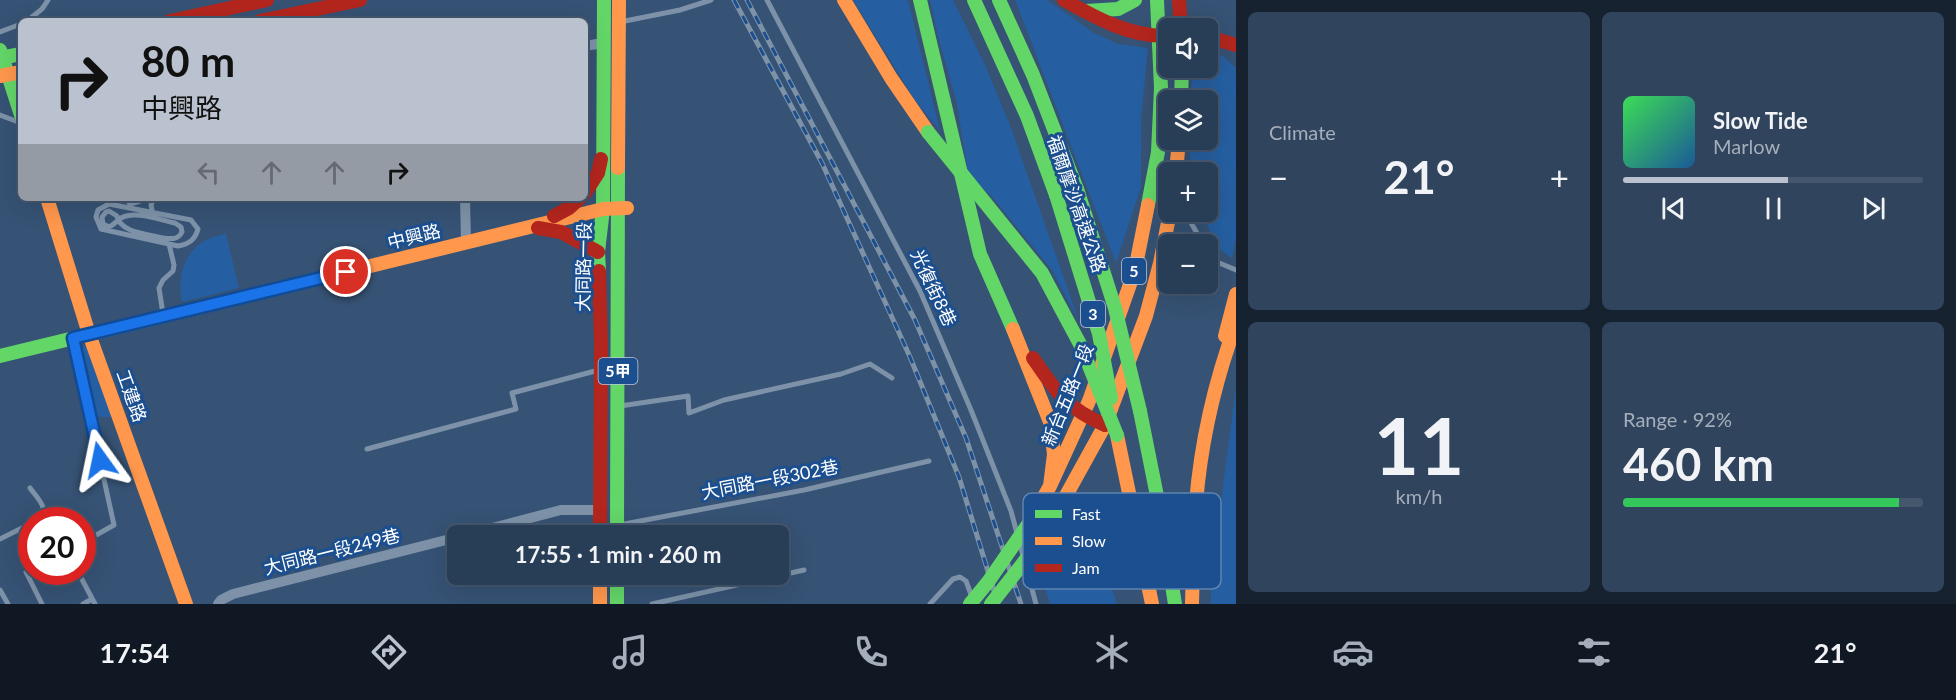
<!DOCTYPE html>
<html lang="en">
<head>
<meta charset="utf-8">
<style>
  body { margin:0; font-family:Lato,"Noto Sans TC",sans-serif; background:#30455d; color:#f1f3f6; height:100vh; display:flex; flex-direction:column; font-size:22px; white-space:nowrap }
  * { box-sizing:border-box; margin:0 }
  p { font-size:20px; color:#a5aeba }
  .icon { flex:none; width:33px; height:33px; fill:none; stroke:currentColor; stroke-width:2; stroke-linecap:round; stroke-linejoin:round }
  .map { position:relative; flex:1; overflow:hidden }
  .panel { display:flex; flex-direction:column; gap:12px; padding:12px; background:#162230; width:720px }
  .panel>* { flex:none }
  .banner { position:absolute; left:18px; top:18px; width:570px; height:183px; border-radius:9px; box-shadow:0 6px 24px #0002,0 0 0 2px #44576d; background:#b9c2ce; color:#111; overflow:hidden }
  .fabs { position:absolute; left:1158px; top:18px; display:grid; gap:12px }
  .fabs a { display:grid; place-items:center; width:60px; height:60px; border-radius:9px; background:#283e57; box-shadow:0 6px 24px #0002,0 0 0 2px #44576d; font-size:30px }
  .speed { position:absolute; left:18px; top:507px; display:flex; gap:12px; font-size:30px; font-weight:700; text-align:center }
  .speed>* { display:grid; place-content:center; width:78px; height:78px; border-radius:50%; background:#283e57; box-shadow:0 6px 24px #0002,0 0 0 2px #44576d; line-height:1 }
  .speed .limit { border:9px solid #d22; background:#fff; color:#111 }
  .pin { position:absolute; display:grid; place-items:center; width:51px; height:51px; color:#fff; margin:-26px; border:3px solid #fff; border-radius:50%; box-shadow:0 2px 6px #0007 }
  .me { position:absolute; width:66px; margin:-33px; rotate:348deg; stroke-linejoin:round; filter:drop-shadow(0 0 4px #0008) }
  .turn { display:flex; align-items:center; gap:21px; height:126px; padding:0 24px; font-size:27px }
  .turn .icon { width:78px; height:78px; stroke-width:2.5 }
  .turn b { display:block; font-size:42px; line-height:51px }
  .lanes { display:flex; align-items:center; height:57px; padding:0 24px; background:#0003; justify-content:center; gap:30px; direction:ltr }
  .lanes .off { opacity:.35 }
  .big { font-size:45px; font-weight:700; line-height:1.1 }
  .panel .widget { flex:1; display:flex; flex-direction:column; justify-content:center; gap:9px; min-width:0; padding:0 21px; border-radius:9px; background:#30455d }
  .panel .dial { align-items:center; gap:0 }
  .dial b { font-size:78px; line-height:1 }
  .song { display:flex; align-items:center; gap:18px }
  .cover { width:72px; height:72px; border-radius:9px; background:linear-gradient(135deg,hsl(130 70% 55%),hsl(210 70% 35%)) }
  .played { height:6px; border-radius:3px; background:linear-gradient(90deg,#b9c2ce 55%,#44576d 55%) }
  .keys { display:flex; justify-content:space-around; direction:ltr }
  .heat { display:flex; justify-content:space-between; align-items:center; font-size:33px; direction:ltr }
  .charge { height:9px; border-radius:4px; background:linear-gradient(90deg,#34c759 92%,#44576d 0) }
  .panel .tiles { flex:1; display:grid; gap:12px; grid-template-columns:repeat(2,1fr) }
  .trip { position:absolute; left:447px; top:525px; width:342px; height:60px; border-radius:9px; background:#283e57; box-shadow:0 6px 24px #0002,0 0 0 2px #44576d; font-weight:700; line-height:60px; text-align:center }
  .tab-bar { display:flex; height:96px; justify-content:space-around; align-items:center; background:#101923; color:#a5aeba }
  .tab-bar .icon { width:42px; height:42px }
  .tab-bar .on { color:#b9c2ce }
  .tab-bar b { font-size:27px; color:#f1f3f6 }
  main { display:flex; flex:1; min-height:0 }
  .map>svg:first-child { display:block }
  .green { fill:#265fa1 }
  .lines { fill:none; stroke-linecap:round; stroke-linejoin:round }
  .lane { stroke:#7d92a8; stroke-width:5 }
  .street { stroke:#7d92a8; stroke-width:10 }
  .fast { stroke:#63d668; stroke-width:14 }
  .slow { stroke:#ff974d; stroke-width:14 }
  .jam { stroke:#b3261e; stroke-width:14 }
  .rail-casing { stroke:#7e92a7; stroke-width:5 }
  .rail { stroke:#1b4f8f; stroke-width:3; stroke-dasharray:9; stroke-linecap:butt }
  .fast-bridge { stroke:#63d668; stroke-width:14 }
  .route-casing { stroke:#114b97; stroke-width:15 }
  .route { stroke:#1a73e8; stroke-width:10 }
  .labels { text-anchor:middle; stroke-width:6; stroke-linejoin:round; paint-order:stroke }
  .shield { fill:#1b4f8f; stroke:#bbcadd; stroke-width:1.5 }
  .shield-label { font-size:16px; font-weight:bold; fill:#fff }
  .street-label { font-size:18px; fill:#fff; stroke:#1b4f8f }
  .key { fill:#1b4f8f; stroke:#5f84b1; stroke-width:1.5 }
  .key-label { font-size:16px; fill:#fff }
</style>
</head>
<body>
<main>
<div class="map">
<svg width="1236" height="604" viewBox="0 0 1236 604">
  <rect width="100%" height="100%" fill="#365274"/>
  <path class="green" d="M853,0H908L940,131L915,100Z
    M930,0H953L985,65L1010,125L1079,321L1052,270L993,198L968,173L957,104L938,36Z
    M1015,0H1047L1094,33L1118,44L1148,48L1141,119V187L1116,263Z
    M1208,52L1223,56L1236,68V239L1232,258L1217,248L1202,212H1208V172H1190V140H1208V100H1190L1193,68H1208Z
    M226,234L239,288L182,302C175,268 191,238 226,234Z
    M75,346L94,347L120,418L90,416Z
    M1236,387V604H1211V578Z
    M1095,535L1117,604H1050L1040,571L1058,550Z"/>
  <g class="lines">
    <path class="lane" d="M767,0L920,291L971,410L1011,511L1036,604
      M27,21L42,9L48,0
      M620,22L680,10L711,0
      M0,32L21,24
      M0,115L21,123
      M131,198L128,201L130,204L140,201L143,198
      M109,204L191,220L198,229C195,240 189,244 178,246L101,229L96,217L98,210Z
      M1185,212L1203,244
      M153,215L151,205L154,198
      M163,238C171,239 178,240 182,232L181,227L175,223C159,220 136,210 121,218C116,221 114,225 109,227L103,224L102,217L106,212L109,211L117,216C120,233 149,234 163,238
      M1208,252L1212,260L1236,270
      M163,314L159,288L163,280L173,271L174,265L169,244
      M73,339L114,525L82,543
      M620,406L688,396L689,413L724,400L841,374L870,364L892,378
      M367,449L516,409L512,393L599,370
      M30,488C38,499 52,511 36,520
      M619,525L804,490L929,461
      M0,539L32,523
      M32,569L26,572L42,604
      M78,572L95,604
      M0,590L8,604
      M83,604L92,599
      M652,604L804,570
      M930,604L953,579L960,577L966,581L972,597"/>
    <path class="street" d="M585,46L603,43
      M465,198L466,242
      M462,536L561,510H600
      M218,604L221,600L233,594L458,537"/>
    <path class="fast" d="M920,0L980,254L1013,329
      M974,0L1027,116L1056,195
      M999,0L1033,75L1077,189
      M1086,11L1118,9L1135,0
      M0,50L21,115
      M0,58L21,54
      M1181,100L1182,68
      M1148,205L1158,152L1161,88L1157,0
      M599,271L598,252L603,209L604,0
      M0,356L350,271
      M1140,411L1160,511L1175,604
      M617,536L618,168
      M617,574V604"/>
    <path class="slow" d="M844,0L891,78L928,132
      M0,76L21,72
      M618,168L619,0
      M1176,172L1179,140
      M47,198L89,334L186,604
      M350,271L603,209L627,208
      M1013,329L1050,422L1054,454L1050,486
      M1225,336L1236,294
      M1117,435L1152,604
      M1029,523L1050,486L1089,401L1135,270L1148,205
      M1042,539L1105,425L1146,316L1160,263L1170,212
      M600,574V604
      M1192,604C1193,570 1193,536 1196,503C1201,442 1215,381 1236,324"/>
    <path class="jam" d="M1064,0C1096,18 1130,37 1168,36
      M1179,0L1181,28
      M170,21L267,0
      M260,21L360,0
      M1208,37L1236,45
      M585,193L598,173L601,159
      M554,216L569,208L580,198
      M538,228L561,232L598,252
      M599,271L601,343L600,536
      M1033,358C1056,392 1066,408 1105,425"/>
    <defs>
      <path id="rail" d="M734,0L822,163L910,357L959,477L998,604
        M747,0L915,320L966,438L1021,604"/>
    </defs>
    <use href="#rail" class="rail-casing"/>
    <use href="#rail" class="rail"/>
    <path class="fast-bridge" d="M928,132L1042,273L1081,346L1117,435
      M1077,189L1115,308L1140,411
      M1056,195L1099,334L1111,398
      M970,604L988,582L1029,523
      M991,604L1042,539"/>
  </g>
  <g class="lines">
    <defs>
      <path id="route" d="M100,460L73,338L346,272"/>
    </defs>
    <use href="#route" class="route-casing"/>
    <use href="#route" class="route"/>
  </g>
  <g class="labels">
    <g class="shield">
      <rect x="1122" y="258" width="24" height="26" rx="4.5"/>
      <rect x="1081" y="301" width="24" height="26" rx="4.5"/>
      <rect x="598.5" y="358" width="39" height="26" rx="4.5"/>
    </g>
    <g class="shield-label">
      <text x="1134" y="277">5</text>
      <text x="1093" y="320">3</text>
      <text x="618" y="377">5甲</text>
    </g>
    <g class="street-label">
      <text transform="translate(1076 204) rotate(71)" y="6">福爾摩沙高速公路</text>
      <text transform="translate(414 237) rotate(-14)" y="6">中興路</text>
      <text transform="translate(584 267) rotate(-89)" y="6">大同路一段</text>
      <text transform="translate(933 288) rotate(65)" y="6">光復街8巷</text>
      <text transform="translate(1068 395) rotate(-68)" y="6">新台五路一段</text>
      <text transform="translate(131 396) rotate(70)" y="6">工建路</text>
      <text transform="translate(770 480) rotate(-11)" y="6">大同路一段302巷</text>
      <text transform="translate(332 552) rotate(-14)" y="6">大同路一段249巷</text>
    </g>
  </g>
  <rect x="1023" y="493" width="198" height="96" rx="9" class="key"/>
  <rect x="1035" y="510" width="27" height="8" fill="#63d668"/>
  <rect x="1035" y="537" width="27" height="8" fill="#ff974d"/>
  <rect x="1035" y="564" width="27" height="8" fill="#b3261e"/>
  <g class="key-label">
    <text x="1072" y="520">Fast</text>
    <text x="1072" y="547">Slow</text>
    <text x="1072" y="574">Jam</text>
  </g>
</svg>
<div class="fabs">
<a><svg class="icon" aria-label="sound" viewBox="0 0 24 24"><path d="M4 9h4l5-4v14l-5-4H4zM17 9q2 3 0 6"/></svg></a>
<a><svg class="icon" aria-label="layers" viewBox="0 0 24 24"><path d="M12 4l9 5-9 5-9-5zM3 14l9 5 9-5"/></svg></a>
<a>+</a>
<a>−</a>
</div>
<div class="speed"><div class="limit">20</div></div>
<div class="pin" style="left:346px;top:272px;background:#d93025"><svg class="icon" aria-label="arrive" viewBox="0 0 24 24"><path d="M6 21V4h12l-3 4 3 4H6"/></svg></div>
<svg class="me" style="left:100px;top:460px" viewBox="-20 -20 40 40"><path d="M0-17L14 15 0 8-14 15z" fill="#1a73e8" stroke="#fff" stroke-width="4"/></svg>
<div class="trip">17:55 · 1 min · 260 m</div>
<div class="banner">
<div class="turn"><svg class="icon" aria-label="right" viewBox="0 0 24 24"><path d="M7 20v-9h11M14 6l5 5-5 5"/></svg><div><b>80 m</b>中興路</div></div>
<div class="lanes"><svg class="icon off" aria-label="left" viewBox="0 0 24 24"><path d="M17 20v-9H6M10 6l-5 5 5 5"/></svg><svg class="icon off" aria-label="ahead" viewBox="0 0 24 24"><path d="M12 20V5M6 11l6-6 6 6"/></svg><svg class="icon off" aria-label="ahead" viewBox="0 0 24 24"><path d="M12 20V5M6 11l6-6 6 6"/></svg><svg class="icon" aria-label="right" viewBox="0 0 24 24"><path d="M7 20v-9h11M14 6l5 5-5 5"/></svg></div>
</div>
</div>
<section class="panel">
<div class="tiles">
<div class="widget"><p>Climate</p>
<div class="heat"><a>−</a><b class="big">21°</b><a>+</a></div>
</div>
<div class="widget">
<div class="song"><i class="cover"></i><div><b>Slow Tide</b><p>Marlow</p></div></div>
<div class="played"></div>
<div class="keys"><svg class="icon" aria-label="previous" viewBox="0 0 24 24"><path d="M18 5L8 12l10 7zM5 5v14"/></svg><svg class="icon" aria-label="pause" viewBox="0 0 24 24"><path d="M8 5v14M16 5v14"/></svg><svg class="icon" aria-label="next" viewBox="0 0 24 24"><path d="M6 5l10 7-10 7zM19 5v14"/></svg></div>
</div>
<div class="widget dial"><b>11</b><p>km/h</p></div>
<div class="widget"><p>Range · 92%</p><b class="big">460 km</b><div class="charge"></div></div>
</div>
</section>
</main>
<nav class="tab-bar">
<b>17:54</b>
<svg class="icon on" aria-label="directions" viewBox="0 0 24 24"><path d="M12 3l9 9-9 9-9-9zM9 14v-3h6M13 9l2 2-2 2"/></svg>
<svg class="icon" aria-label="music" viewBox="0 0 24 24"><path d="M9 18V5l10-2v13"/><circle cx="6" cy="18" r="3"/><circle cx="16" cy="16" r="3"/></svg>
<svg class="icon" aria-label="phone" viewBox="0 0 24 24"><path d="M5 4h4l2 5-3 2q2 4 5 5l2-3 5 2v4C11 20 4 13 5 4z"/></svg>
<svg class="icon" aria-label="climate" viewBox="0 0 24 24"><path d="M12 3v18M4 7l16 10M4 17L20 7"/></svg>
<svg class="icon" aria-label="car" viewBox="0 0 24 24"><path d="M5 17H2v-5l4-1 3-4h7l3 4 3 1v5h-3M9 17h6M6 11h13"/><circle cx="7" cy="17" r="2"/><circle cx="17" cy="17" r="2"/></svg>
<svg class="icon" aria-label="filters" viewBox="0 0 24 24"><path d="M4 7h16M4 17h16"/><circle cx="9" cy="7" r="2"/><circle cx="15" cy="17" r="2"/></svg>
<b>21°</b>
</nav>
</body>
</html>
